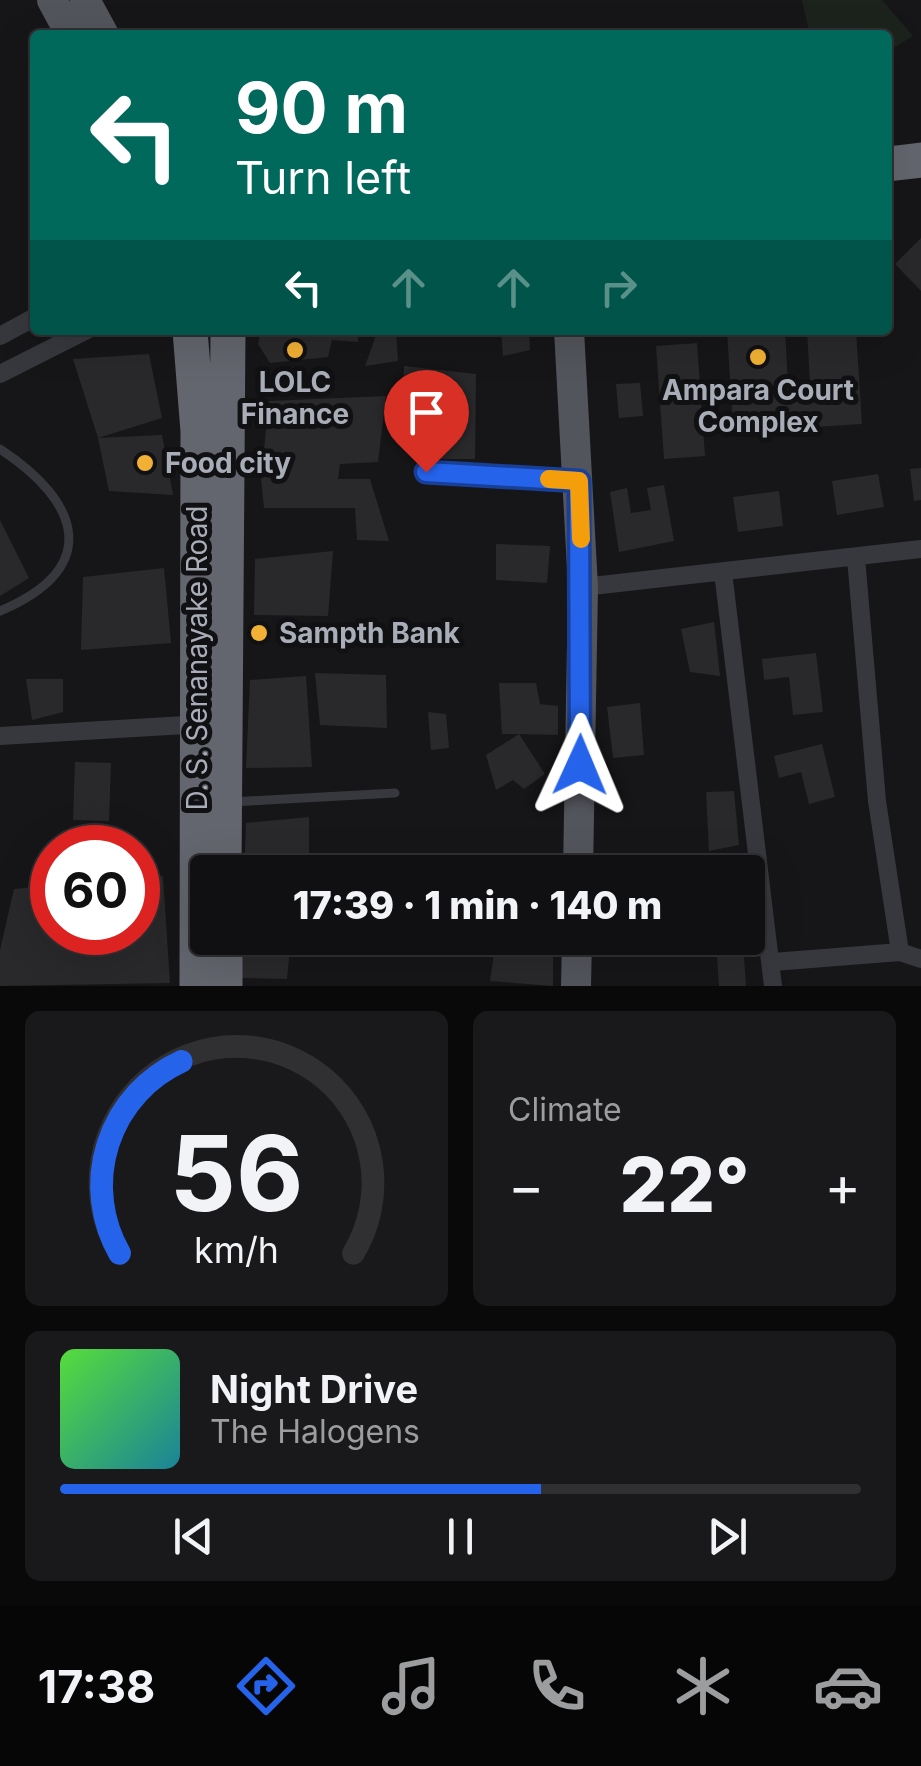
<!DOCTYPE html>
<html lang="en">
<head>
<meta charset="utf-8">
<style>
  body { margin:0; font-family:Inter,sans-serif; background:#19191b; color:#f1f3f6; height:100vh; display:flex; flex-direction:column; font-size:38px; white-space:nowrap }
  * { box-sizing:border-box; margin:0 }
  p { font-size:32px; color:#9c9d9f }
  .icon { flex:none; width:55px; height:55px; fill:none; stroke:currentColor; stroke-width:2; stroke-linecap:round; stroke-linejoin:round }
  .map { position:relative; height:986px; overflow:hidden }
  .details { display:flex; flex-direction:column; gap:25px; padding:25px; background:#09090a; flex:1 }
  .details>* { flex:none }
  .banner { position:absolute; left:30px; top:30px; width:862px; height:305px; border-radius:10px; box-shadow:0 10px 40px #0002,0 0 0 2px #303032; background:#00695c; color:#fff; overflow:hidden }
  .speed { position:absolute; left:30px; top:825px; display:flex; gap:20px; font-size:50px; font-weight:700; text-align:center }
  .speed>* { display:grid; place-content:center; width:130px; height:130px; border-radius:50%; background:#101012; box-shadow:0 10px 40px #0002,0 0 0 2px #303032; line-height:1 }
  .speed .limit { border:15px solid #d22; background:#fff; color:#111 }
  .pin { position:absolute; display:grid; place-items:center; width:85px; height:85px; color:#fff; margin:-102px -42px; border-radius:50% 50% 50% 0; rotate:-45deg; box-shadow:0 0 10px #0007 }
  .pin .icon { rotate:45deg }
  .me { position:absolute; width:110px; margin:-55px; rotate:1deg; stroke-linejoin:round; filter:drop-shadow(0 0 8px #0008) }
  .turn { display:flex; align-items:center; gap:35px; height:210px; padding:0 40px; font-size:45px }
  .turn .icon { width:130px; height:130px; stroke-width:2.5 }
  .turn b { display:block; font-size:70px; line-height:85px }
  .lanes { display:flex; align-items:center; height:95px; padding:0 40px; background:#0003; justify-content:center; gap:50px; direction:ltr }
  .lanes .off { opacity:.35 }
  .big { font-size:75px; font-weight:800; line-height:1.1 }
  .details .card { flex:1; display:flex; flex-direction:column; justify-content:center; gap:15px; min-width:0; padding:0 35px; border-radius:15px; background:#19191b }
  .details .dial { align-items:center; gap:0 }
  .dial svg { height:260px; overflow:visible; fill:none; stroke:#303032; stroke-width:7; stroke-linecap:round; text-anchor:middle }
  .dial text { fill:#f1f3f6; stroke:none }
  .song { display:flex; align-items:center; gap:30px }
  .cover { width:120px; height:120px; border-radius:15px; background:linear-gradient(135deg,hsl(110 70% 55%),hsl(190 70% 35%)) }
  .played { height:10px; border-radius:5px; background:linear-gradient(90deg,#2563eb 60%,#303032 60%) }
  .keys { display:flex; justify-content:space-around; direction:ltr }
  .heat { display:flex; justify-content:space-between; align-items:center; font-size:55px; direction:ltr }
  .details .tiles { flex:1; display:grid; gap:25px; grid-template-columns:1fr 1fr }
  .card:last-child { grid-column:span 2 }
  .trip { position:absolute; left:190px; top:855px; width:575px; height:100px; border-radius:10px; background:#101012; box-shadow:0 10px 40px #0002,0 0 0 2px #303032; font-weight:800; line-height:100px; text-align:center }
  .tabs { display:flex; height:160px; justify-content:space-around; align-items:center; background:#060607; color:#9c9d9f }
  .tabs .icon { width:70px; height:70px }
  .tabs .active { color:#2563eb }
  .tabs b { font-size:45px; color:#f1f3f6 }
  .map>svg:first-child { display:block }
  .green { fill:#1c231d }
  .building { fill:#29292c }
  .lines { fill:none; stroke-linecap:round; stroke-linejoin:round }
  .lane { stroke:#37383d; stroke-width:9 }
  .street { stroke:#37383d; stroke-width:18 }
  .primary { stroke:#53555c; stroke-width:30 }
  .highway { stroke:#63666e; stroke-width:35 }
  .route-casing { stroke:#184099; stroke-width:25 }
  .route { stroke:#2563eb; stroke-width:18 }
  .slow { stroke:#f59e0b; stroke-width:18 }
  .poi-dot { fill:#f2b134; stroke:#111113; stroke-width:4 }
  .labels { text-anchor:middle; stroke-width:10; stroke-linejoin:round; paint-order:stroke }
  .poi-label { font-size:28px; font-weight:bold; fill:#a8adb8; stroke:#111113 }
  .street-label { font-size:28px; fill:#a8adb8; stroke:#111113 }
</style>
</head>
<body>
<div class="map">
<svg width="921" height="986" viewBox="0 0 921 986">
  <rect width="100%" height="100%" fill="#161618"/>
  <path class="green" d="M802,0H882L913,36L888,51V35H810Z"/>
  <path class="building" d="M921,238V291L895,264Z
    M261,330H358V342L332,340L328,357L270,363L258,344Z
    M378,330H396L398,361L365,366Z
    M501,330H529L530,350L503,356Z
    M727,330H785L788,384L810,383L807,330H856L862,424L814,427L813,418L791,420V425L733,428Z
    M697,343L705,456L664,459L656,346Z
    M149,354L162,418L98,438L162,435L173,495L109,491L98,438L73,359Z
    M404,366L476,374L475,459H437L435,435L402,438Z
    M640,383L643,416L619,418L616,384Z
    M386,396L378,462L340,464L338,479H370L389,541L357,540L355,508H264L261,479L269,401Z
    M921,468V500L914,501L910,469Z
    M878,474L884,507L837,515L832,481Z
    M664,485L674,541L619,552L610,492L627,488L631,513L651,510L647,488Z
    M779,491L783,526L738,532L733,497Z
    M0,520L29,578L0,596Z
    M496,544L550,546L547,583L496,580Z
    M333,551L328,616L254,615L255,559Z
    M164,568L171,643L81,650L83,577Z
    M714,622L720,676L690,672L681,629Z
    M816,653L823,712L793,715L789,677L764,680L762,659Z
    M315,673L386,675L387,728L320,725Z
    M306,676L312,767L246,768L250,680Z
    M26,679H63V712L32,720Z
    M499,683H536L540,704L558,706V735L519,734L545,774L524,789L513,780L496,790L486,755L519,734H502Z
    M640,703L644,755L613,758L607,707Z
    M428,712L446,714L449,748L431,750Z
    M822,744L835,797L809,804L801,772L779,778L774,756Z
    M75,762L111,763L109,821L73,820Z
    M734,791L739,845L709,851L706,792Z
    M309,817V865L272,869L355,867L356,872H244L246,823Z
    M163,876L170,983L0,986V950L14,889L52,885V932H138V878Z
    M242,938H359V944L290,948L287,979L241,978Z
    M494,953H553V986L490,981Z
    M717,957H744L746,986H719Z"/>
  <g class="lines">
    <path class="lane" d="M0,449C81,502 102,568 0,611
      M425,472L572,480
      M231,802L395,793"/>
    <path class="street" d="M0,336L35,317
      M0,374L87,330
      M856,558L877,801L900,952L921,959
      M723,572L773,986
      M583,587L921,549
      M0,736L202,724
      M773,962L900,952"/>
    <path class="primary" d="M52,0L71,35
      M85,0L104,35
      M569,330L583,587L578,872
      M576,986L577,938"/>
    <path class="highway" d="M888,164L921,160
      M190,330L198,431L197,986
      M224,872L228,330
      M225,938V986"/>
  </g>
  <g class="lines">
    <defs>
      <path id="route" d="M426,472L579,481L580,765"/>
    </defs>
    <use href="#route" class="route-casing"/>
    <use href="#route" class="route"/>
    <path class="slow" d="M549,479L579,481L581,539"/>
  </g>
  <g class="poi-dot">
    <circle cx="295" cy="350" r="10"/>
    <circle cx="758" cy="357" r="10"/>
    <circle cx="145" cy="463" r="10"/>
    <circle cx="259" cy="633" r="10"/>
  </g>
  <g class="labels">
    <g class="poi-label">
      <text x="295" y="392">LOLC<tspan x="295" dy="32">Finance</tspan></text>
      <text x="758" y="400">Ampara Court<tspan x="758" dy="32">Complex</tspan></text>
      <text x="165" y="473" text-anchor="start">Food city</text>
      <text x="279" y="643" text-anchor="start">Sampth Bank</text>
    </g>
    <g class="street-label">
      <text transform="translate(197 658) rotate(-90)" y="10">D. S. Senanayake Road</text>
    </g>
  </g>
</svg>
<div class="speed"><div class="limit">60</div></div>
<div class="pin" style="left:426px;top:472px;background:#d93025"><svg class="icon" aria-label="arrive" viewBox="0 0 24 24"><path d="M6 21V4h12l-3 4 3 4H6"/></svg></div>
<svg class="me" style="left:580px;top:765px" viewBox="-20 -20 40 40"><path d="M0-17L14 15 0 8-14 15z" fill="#2563eb" stroke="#fff" stroke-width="4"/></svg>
<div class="trip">17:39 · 1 min · 140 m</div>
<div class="banner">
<div class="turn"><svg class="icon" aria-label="left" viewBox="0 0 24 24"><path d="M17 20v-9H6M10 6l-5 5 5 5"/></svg><div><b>90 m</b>Turn left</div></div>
<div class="lanes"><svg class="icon" aria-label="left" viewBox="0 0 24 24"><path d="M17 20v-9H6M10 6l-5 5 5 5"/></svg><svg class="icon off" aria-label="ahead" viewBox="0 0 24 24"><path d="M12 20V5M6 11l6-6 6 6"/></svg><svg class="icon off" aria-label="ahead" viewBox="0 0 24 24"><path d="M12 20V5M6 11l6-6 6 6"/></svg><svg class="icon off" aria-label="right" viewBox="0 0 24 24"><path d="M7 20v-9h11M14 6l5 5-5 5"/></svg></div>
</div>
</div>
<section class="details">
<div class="tiles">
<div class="card dial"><svg viewBox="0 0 100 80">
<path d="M14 69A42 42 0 1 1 86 69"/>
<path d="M14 69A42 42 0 0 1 33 10" stroke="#2563eb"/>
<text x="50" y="56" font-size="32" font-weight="700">56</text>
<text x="50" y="72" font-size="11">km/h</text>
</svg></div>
<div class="card"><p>Climate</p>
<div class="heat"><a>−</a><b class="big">22°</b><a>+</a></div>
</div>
<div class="card">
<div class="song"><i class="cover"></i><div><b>Night Drive</b><p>The Halogens</p></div></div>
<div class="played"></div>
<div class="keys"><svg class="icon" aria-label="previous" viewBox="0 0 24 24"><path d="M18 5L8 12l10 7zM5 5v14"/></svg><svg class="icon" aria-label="pause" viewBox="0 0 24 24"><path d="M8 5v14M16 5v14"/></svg><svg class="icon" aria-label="next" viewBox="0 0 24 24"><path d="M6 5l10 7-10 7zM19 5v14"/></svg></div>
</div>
</div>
</section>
<nav class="tabs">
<b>17:38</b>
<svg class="icon active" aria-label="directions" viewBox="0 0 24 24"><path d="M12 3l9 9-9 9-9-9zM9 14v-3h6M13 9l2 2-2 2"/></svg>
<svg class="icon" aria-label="music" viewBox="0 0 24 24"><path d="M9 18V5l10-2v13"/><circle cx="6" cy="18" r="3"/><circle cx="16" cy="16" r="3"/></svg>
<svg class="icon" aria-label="phone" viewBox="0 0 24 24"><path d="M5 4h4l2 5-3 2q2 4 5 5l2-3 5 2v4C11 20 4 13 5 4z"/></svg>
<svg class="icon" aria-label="climate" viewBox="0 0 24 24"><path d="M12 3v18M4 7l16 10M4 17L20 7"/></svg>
<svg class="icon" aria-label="car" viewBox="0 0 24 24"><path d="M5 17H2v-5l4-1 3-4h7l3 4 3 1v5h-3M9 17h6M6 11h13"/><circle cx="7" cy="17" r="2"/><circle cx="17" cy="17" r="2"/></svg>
</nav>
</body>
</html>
